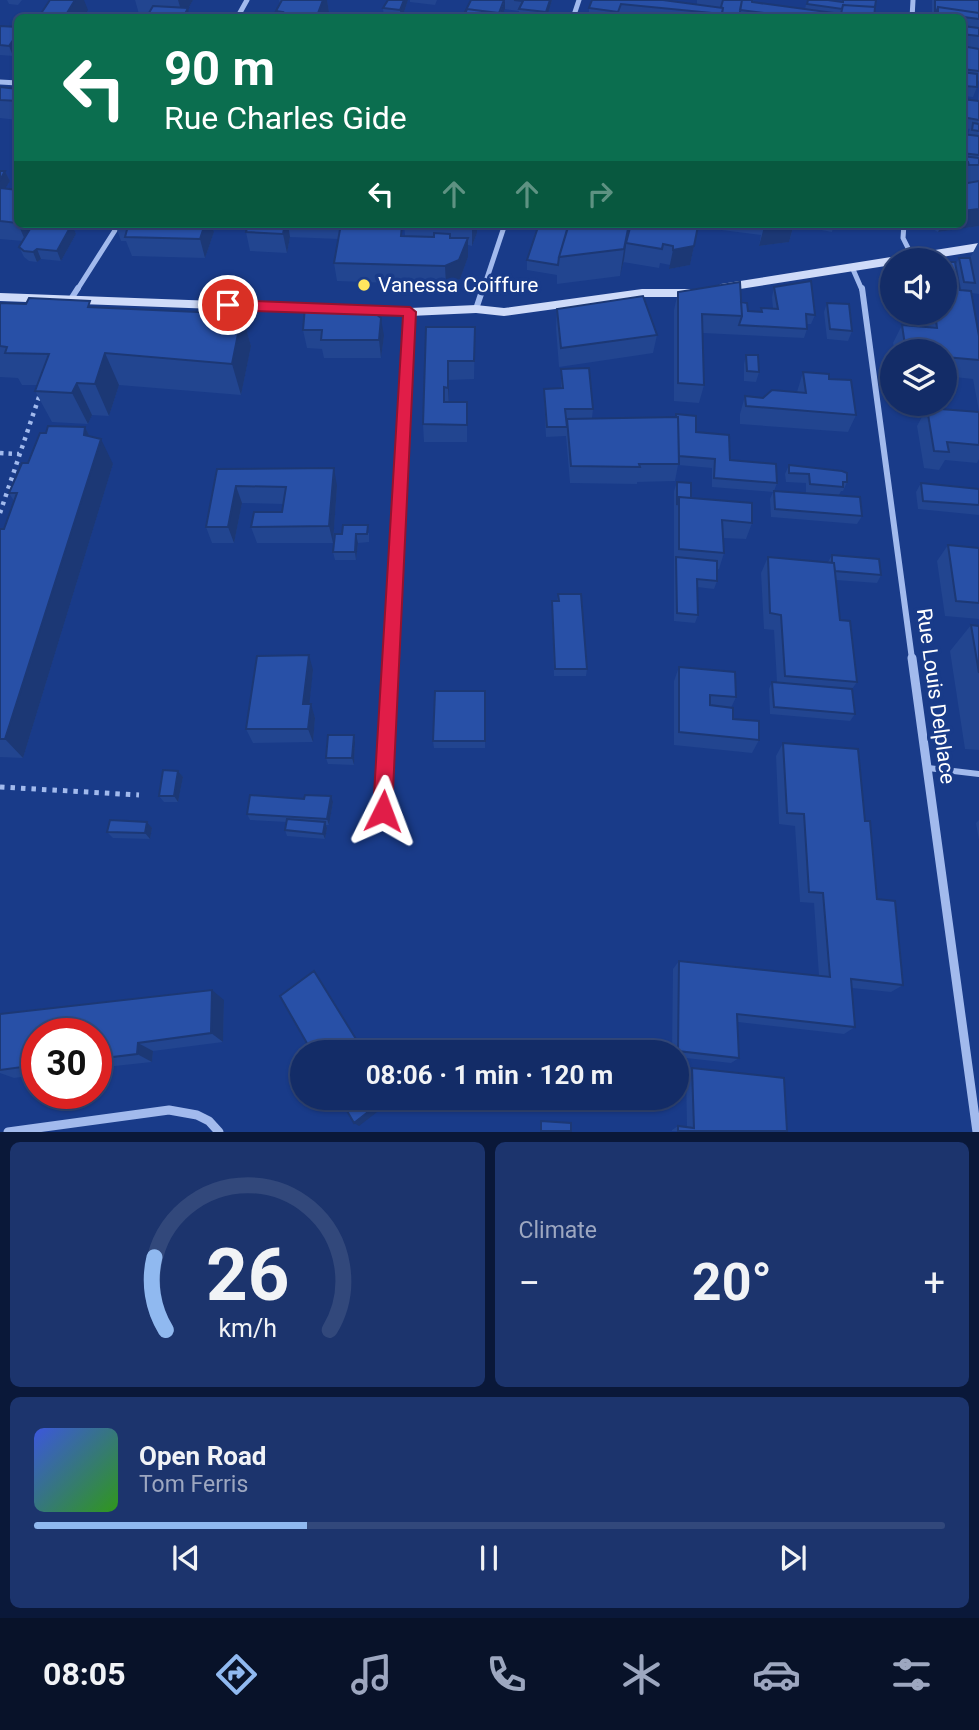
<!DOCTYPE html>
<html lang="en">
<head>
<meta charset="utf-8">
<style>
  body { margin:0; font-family:Roboto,sans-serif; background:#1c346d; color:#f1f3f6; height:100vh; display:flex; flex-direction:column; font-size:26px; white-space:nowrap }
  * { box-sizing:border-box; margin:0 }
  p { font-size:23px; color:#9da7c0 }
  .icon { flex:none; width:38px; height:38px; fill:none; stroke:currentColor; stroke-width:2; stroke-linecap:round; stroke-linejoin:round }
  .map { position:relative; height:1132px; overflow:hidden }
  .drawer { display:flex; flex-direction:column; gap:10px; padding:10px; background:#0a1839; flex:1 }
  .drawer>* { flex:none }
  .banner { position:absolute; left:14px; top:14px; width:952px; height:214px; border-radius:10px; box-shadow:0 2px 5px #0004,0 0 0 2px #32487b; background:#0b6e4f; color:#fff; overflow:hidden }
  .tools { position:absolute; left:880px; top:248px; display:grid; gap:14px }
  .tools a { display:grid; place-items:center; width:77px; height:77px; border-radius:50%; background:#132c67; box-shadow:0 2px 5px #0004,0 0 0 2px #32487b; font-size:35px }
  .speed { position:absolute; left:21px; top:1018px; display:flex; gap:14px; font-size:35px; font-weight:700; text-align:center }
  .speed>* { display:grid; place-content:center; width:91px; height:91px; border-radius:50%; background:#132c67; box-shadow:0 2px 5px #0004,0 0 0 2px #32487b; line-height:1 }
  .speed .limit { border:10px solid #d22; background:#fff; color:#111 }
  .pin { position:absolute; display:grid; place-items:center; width:60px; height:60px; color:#fff; margin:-30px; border:4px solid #fff; border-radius:50%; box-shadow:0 2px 7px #0007 }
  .me { position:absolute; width:77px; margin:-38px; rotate:3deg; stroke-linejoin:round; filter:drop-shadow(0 0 5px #0008) }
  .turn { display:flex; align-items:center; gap:24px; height:147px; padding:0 35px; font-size:32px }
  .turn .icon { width:91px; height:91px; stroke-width:2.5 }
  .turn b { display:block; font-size:49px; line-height:60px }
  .lanes { display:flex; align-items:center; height:66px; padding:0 35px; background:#0003; justify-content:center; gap:35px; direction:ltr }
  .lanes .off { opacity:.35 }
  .big { font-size:52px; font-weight:700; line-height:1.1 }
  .drawer .card { flex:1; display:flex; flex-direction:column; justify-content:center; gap:10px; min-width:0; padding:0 24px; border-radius:10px; background:#1c346d }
  .drawer .dial { align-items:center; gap:0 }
  .dial svg { height:182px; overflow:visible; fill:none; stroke:#32487b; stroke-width:7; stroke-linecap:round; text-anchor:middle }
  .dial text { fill:#f1f3f6; stroke:none }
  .song { display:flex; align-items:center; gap:21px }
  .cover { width:84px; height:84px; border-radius:10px; background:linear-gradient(135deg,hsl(230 70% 55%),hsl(110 70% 35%)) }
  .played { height:7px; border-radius:4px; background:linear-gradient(90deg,#90b9f0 30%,#32487b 30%) }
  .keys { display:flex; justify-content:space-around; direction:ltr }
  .heat { display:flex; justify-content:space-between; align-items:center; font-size:38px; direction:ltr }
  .drawer .tiles { flex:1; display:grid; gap:10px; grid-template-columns:1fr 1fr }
  .card:last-child { grid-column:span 2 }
  .trip { position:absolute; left:290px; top:1040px; width:399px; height:70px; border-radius:35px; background:#132c67; box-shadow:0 2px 5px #0004,0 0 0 2px #32487b; font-weight:700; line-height:70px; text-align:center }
  .tabs { display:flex; height:112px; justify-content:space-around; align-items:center; background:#081229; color:#9da7c0 }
  .tabs .icon { width:49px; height:49px }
  .tabs .on { color:#90b9f0 }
  .tabs b { font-size:32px; color:#f1f3f6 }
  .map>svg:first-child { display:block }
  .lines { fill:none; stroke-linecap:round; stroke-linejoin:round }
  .path-far1 { stroke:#a2baed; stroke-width:4.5; stroke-dasharray:3.5 5; stroke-linecap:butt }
  .path { stroke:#a2baed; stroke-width:5; stroke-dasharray:4.5 6; stroke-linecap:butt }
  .lane { stroke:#a2baed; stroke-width:6 }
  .street-far2 { stroke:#a2baed; stroke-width:5 }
  .street-far1 { stroke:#a2baed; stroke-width:6 }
  .street { stroke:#a2baed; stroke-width:9 }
  .secondary { fill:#cfdbf9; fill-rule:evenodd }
  .wall { fill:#224590 }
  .shaded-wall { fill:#1c3875 }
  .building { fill:#2850a7; stroke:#1c3875; stroke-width:2 }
  .route { fill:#e11d48; stroke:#92132f; stroke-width:2 }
  .poi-dot { fill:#ffe65e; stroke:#193b89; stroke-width:2.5 }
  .labels { text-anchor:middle; stroke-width:7; stroke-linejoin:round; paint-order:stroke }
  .poi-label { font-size:21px; fill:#fff; stroke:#193b89; text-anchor:start }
  .street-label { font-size:21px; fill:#fff; stroke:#193b89 }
</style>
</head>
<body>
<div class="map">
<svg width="979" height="1132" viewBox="0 0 979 1132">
  <rect width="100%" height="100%" fill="#193b89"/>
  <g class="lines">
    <path class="path-far1" d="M0,453L19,454
      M0,513L40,394"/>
    <path class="path" d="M0,787L139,795"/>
    <path class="lane" d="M928,768L979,774"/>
    <path class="street-far2" d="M237,18L247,0
      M573,18L579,0
      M912,18L913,0
      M0,82L18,83
      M904,224L903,238L913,258
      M852,267L862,290
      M77,290L119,224
      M483,290L505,224"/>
    <path class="street-far1" d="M862,288L912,659
      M71,299L78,288
      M476,309L483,288
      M391,659L410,312"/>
    <path class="street" d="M912,658L977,1132
      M383,811L391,658
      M8,1132L169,1110L197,1115L209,1121L219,1132"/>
    <path class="secondary" d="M979,243V251L917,261H892V265L721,292L715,288L721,284Z
      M642,289H694L700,293L694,297H642L504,316L476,313L410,316L352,314L346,310L352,306L410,308L476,305L504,308Z
      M0,293L322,305L328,309L322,313L0,301Z"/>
  </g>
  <path class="wall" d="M7,0H22L18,5L9,4Z
    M135,0H193L188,9L147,15L139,14Z
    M279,0H327L329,12L326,18H277L276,11L280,4Z
    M388,0H408L402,18H384L383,8Z
    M410,0H437L435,5L410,2Z
    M471,0H552L547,18H519V11L505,9L503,14L512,15V18H462Z
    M592,0L697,4V0H742L739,18H589V8Z
    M742,0L805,9L807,0L842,2V0H876L874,18H739Z
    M932,0H979V80L978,82L977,81V87L973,97L964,96L963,99L978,101L979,90V226L938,232L924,224H962V134H968L970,129L962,128V18H932Z
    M0,26L18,27L13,56L0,55Z
    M0,87L18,89V120L0,118Z
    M0,171H5L10,181L5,188L18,190V224H72L76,234L61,261L41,259L37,262L29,261L24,257L19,247L23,241L0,239Z
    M115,224H211L214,232L205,258L132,256L126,241H121Z
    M248,224H368L405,236L404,224H477V233L472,246L468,245V257L460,279L446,285L337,281L334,263L338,239L290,237L287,253L250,251L246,232Z
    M569,224H834L832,232L794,225L789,242L759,246L761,235L698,227L690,265L669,269L670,265L660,263L659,268L623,262L624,260L620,276L557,284V275L527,270V260L568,226Z
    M979,241V294L972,293L979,336V411L973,379L945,376V352H895L893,343L902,325L926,327L925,319L927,313H945L955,266L959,258H970Z
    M892,267V306L887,305L885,286Z
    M774,287L815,315L811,324H807V329L804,338L703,333L704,385L699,403L674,401V310L678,292L741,302L748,311L760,312L761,308L773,309L772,297Z
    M0,303L242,314L251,346L241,395L119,385L109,416L92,415L88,424L52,422L35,391L37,385H22L18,378L0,377Z
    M827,303L852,331L848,341L827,339L824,312Z
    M305,307L384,336L381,358H324L322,349L307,348L303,330Z
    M557,309L657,335L653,353L559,367L556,328Z
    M426,327H475L474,379L449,380V402H467V442H424L423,424Z
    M746,355L759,372L756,382L744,381V364Z
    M561,369L593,409L592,418H566L567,426V419L675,417L676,414L730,460L777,483L774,491L806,493V483L786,482L785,474L789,465L847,482L843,491H841L839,495L862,516L857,524L771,517L770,499L773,492L712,487V468L678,465L675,481L637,482V484L570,483L566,436L546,437L544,398V389L561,388Z
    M803,372L829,379L856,415L848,432L740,424V414L745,396L763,398L797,392Z
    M927,408L979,412V459L977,463L945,460L939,470L924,468L917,426Z
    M85,427L90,437L113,464L23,758L0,757V529H4L14,501L9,493L46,433Z
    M217,469L337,486L333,543H257L251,527L282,512L283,504L242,503L234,543H212L206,527Z
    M677,482L691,498L752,523L746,539L723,538L724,553L719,569H717V581L714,589L697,587L698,615L695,623L674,621V491Z
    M921,483L979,489V515L918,509L916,492Z
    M369,533V542L358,543L356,560H335L333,552L335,534Z
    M948,545L979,548V619L945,616L937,561Z
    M832,555L881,575L877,583L836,580L840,620L857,682L852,689L855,714L850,721L770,714L769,689L772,682H777L774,630L764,629L761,573L768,557L828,562Z
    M558,594L587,669L586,676H554L552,609V601H557Z
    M971,625L979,626V750L965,749L950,651Z
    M679,667L736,697L731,708L733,719L759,740L752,753L674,745V681Z
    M313,670L309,704L315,718L313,742L253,743L246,729Z
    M485,691V748H434L433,741Z
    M354,735L355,742L354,765L328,764L326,758Z
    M783,743L865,821L877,899L903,985L891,992L852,988L855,1027L844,1034L738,1022L739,1058L731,1063L677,1057V1052H672L673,969L679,961L819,976L814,903L800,902L795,826L779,824L776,756Z
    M178,771L183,777L178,802H164L159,796Z
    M333,802L329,825H326L327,828L325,839L287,836L285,830L287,822L250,820L247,814Z
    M979,820V840L976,823Z
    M147,822L152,828L150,839L113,838L107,832Z
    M224,1000L223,1042L153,1051L152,1062L96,1068V1034H37V1075L14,1078L0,1073V1014Z
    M692,1068L787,1131H672V1130L678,1126L687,1127L686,1073Z"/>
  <path class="shaded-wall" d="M75,0H84L88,10L83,18L67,13Z
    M178,0H193L188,9L190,18L183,17Z
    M323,0H327L329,12L326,18H317Z
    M404,0H408L402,18H401L400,10Z
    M505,0V9L501,18H498Z
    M550,0H552L547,18H545L546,12Z
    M18,33V49L13,56L9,46Z
    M5,171L10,181L1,195L0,192V180Z
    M979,209V226L938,232L942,224H962V211Z
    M18,224H36L26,242Z
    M72,224L76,234L61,261L57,251Z
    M205,224H211L214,232L205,258L200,239Z
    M285,224H288L290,237L287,253L283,234Z
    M473,224H477V233L472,246V227Z
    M629,224L624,260L620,276L624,249Z
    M787,224H794L789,242L759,246L764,227Z
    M468,238V257L460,279L446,285L445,266Z
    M694,246L690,265L669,269L673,250Z
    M37,249L41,259L37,262L33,252Z
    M242,314L251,346L241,395L232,364Z
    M381,318L384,336L381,358L379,340Z
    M105,353L119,385L109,416L95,384Z
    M448,361L449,380V406L448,388Z
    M77,383L92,415L88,424L72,393Z
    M85,427L97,451L101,439L113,464L23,758L5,739Z
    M334,468L337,486L333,543L329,526Z
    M236,486L242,503L234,543L228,527Z
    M356,534L358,543L356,560L355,552Z
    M309,655L313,670L308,717L303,704Z
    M311,704L315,718L313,742L308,729Z
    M354,735L355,742L354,765L352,758Z
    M178,771L183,777L178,802L174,796Z
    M331,796L333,802L329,825L327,819Z
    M147,822L152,828L150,839L145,833Z
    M325,822L327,828L325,839L323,834Z
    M212,990L224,1000L223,1042L211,1033Z
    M138,1043L153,1051L152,1062L137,1054Z
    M387,1097H392L394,1099L359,1126L354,1123Z"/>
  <path class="building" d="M50,0H75L67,13L94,15L92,18H38Z
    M282,0H323L317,16L326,17L280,18L283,12L276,11Z
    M388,0H404L400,10L383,8Z
    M471,0H504L499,13L467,9L462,18Z
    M514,0H550L546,12L519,9L523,1Z
    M592,0H663L723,8L722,14L621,4L618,12L589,8Z
    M723,0H742L739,18L721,17L723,8L721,7Z
    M742,0H752V2L841,14L843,5L875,7L874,18H802L740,10Z
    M808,0H828L843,2V0H876L875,7L843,5L842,9L807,4Z
    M935,0H979V13L938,7L935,16Z
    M153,6L188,8L183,18H146Z
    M938,7L979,13V19L963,17V26L979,28V36L962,34V18H938Z
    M467,9L512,15L511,18H463Z
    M630,14L656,18H629Z
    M0,26L18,27V33L9,46L0,45Z
    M962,46L979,49V71L962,69Z
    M962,72L977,74V87L965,86V95L962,94Z
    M0,87L18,89V101L0,100Z
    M962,99L979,101V120L962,117Z
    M973,123L979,124V131L972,130Z
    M962,134L979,136V155L962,153Z
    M962,156L979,158V165H969L968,162L962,161Z
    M0,171H5L0,180Z
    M979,181V209L962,211V184Z
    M0,188L18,190L17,223L0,221Z
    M33,224H72L57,251L37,249L33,252L24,251L19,247Z
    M124,224H205L200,239L125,237L128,226H123Z
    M248,224H285L283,234L246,232Z
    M341,224L402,225L401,236L434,237V233L450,234V238H468L459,260L445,266L334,263Z
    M449,224H473L472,227Z
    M539,224H554L568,226L559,257L558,265L527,260Z
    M569,224H629L624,249L559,257Z
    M631,224H686L698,226L694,246L673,250V246L663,244L662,249L626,243Z
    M764,224H787L764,227Z
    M921,254L922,260L932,261H898L901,258Z
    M959,258H970L975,283L964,282Z
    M945,262H955L960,290L971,291L979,336V360L945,357V352H906L902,325L937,328L935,313H945Z
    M811,281L815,315L806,314L807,329L739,325L742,316L741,302L747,303L748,311L762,312L761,308L778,309L774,287Z
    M740,282L742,316L702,314L704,385L678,383V292Z
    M643,296L657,335L561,348L557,309Z
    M29,298L90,301L88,307L242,314L232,364L105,353L95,384L77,383L72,393L35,391L49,354L5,353L7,347L0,346V303L26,304Z
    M827,303L849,304L852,331L830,329Z
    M305,307L371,310L381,318L379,340H321L322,330H303Z
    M426,327H475L474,361H448V388L444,387V402H467V425L423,424Z
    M746,355H758L759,372L747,371Z
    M589,368L593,409H565L567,427H547L544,389L563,388L561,369Z
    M803,372L829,374V379L851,380L856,415L746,406L745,396L763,398L772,390L806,393Z
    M927,408L979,412V445L947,442L949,452L934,451Z
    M676,414L696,416V432L729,435L730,460L776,464L777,483L714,478L715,459L679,456L678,417H676Z
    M678,417L679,464H639L640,467L571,466L567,419Z
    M48,426L85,427L84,435L101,439L5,739H0V529H4L17,493H9L22,463H28L40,433H46Z
    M789,465L842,471L847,473V482H843V487L810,484L809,474L789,473Z
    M334,468L329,526L251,527L254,512H282L286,487L236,486L228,527H206L217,469Z
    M677,482L691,483V498L679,497L677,505Z
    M921,483L979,489V505L923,501Z
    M774,491L860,497L862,516L775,509Z
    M679,497L752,503V523L722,520L724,553L679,549Z
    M343,525H368L367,534H356L355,552H333L335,534H342Z
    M948,545L979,548V603L956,601Z
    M832,555L879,559L881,575L835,571L834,563H832Z
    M676,557L717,561V581L697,579L698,615L677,613Z
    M768,557L834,563L840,620L850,621L857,682L785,676L781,615L770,613Z
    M558,594H581L587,669H555L552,601H559Z
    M971,625L979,626V673Z
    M309,655L303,704H311L308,729H246L257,656Z
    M679,667L735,672L736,697L710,695V705L733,708V719L759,721V740L679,732Z
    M772,682L852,689L855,714L774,707Z
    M435,691H485V741H433Z
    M328,735H354L352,758H326Z
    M783,743L858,749L865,821H870L877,899L895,901L903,985L851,979L855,1027L737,1014L739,1058L678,1051L679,961L830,977L823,893L809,892L804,814L787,813Z
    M163,770L178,771L174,796H159Z
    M250,795L304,799L305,795L331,796L327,819L247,814Z
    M287,819L325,822L323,834L285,830Z
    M110,820L147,822L145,833L107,832Z
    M314,971L364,1052H312L280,996Z
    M212,990L211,1033L138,1043L137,1054L96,1059V1034H37V1065L0,1070V1014Z
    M692,1068L784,1078L787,1131H678V1126L694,1128Z
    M339,1097H387L354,1123Z
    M541,1121L571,1123V1131H541Z"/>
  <path class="route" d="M228,300L410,307L416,312L392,811L389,817L383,819L376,817L373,811L403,316L228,310L221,305Z"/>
  <circle class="poi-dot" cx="364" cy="285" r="7"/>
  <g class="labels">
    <g class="poi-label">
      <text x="378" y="292">Vanessa Coiffure</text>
    </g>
    <g class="street-label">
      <text transform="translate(936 696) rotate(82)" y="7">Rue Louis Delplace</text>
    </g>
  </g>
</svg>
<div class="tools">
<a><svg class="icon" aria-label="sound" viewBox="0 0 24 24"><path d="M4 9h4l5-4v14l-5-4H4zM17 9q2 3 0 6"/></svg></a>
<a><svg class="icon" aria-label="layers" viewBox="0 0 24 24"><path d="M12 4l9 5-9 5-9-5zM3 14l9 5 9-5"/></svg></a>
</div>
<div class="speed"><div class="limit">30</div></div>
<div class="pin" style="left:228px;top:305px;background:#d93025"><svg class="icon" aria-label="arrive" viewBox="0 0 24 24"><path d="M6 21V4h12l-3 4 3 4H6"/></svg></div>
<svg class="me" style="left:383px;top:811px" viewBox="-20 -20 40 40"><path d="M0-17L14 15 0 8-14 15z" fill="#e11d48" stroke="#fff" stroke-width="4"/></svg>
<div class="trip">08:06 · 1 min · 120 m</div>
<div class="banner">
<div class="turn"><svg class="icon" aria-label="left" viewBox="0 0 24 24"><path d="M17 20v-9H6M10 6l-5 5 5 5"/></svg><div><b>90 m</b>Rue Charles Gide</div></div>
<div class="lanes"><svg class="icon" aria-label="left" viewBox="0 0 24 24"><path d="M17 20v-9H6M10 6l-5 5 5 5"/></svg><svg class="icon off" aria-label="ahead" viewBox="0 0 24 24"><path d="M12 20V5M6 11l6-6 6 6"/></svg><svg class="icon off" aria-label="ahead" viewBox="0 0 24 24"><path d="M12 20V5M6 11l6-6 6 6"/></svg><svg class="icon off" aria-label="right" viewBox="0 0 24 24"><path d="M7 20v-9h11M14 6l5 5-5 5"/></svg></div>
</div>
</div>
<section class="drawer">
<div class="tiles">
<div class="card dial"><svg viewBox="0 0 100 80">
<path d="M14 69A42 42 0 1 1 86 69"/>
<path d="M14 69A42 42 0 0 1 9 37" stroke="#90b9f0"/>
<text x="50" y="56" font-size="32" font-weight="700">26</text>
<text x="50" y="72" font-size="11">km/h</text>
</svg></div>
<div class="card"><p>Climate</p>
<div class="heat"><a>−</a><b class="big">20°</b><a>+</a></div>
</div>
<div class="card">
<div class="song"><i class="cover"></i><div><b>Open Road</b><p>Tom Ferris</p></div></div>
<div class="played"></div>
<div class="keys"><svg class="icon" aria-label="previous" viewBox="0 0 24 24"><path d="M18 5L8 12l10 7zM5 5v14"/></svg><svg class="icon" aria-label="pause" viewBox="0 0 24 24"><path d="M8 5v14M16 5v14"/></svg><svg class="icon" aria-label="next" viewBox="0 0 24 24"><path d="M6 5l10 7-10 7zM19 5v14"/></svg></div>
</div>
</div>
</section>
<nav class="tabs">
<b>08:05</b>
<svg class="icon on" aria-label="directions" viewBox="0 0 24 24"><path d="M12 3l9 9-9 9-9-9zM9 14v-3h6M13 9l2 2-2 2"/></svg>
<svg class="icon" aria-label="music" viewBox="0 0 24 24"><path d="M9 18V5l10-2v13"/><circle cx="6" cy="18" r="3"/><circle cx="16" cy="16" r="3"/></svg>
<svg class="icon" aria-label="phone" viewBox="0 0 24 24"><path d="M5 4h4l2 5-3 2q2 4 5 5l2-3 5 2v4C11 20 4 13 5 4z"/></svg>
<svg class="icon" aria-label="climate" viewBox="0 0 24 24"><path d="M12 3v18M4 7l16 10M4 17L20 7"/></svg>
<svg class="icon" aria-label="car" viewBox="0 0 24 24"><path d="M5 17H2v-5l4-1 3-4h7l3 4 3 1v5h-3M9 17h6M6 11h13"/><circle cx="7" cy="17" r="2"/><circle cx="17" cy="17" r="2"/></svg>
<svg class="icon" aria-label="filters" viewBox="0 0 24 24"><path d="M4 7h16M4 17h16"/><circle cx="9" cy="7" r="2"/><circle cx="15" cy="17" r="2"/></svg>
</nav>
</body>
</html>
